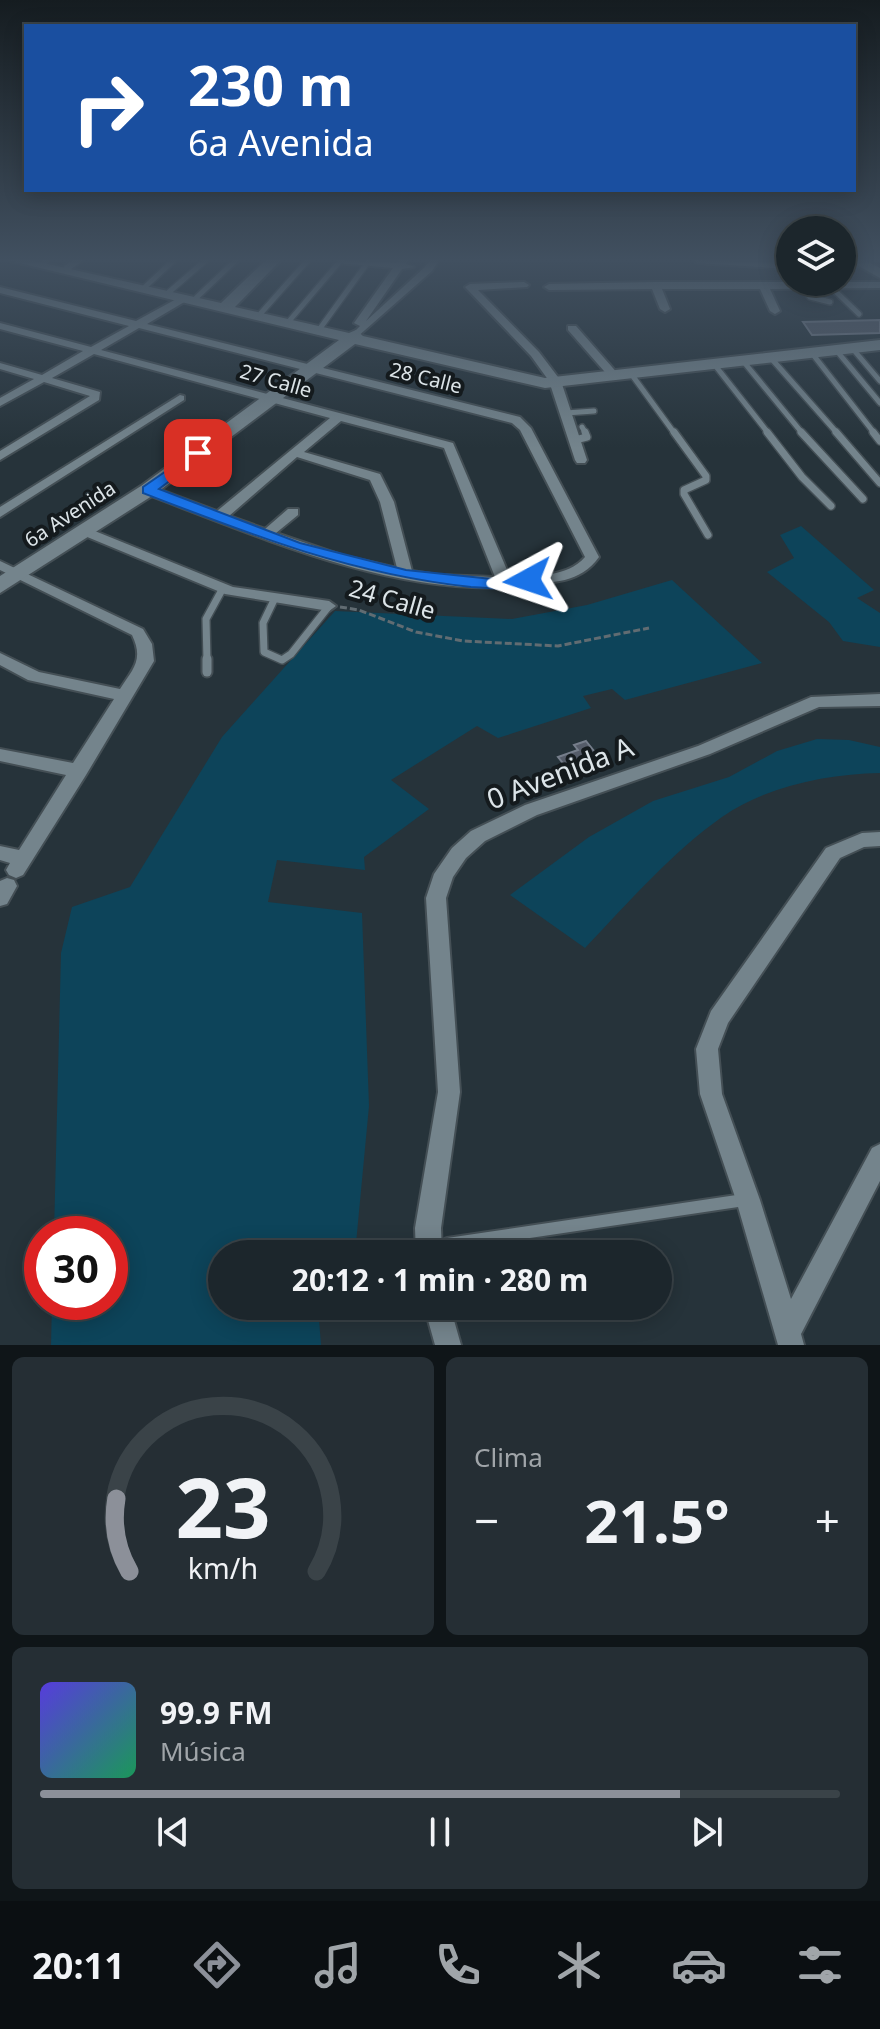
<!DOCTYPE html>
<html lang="es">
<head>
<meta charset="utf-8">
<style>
  body { margin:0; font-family:"Noto Sans",sans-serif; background:#252e34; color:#f1f3f6; height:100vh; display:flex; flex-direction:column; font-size:30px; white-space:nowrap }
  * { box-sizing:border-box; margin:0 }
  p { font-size:26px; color:#a0a5a9 }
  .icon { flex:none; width:44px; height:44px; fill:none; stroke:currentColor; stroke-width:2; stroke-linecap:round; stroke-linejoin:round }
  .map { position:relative; height:1345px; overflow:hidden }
  .details { display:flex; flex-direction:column; gap:12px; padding:12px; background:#0f1518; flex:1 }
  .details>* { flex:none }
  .guide { position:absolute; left:24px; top:24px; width:832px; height:168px; border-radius:0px; box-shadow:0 4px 20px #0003,0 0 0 2px #3a4348; background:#1a4fa0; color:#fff; overflow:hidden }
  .tools { position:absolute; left:776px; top:216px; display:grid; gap:16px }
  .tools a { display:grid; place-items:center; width:80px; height:80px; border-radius:50%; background:#1c262c; box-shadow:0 4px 20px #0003,0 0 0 2px #3a4348; font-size:40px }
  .speed { position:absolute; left:24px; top:1216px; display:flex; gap:16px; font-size:40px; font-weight:700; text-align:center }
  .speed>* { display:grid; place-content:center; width:104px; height:104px; border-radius:50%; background:#1c262c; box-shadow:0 4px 20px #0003,0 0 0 2px #3a4348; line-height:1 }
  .speed .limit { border:12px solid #d22; background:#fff; color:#111 }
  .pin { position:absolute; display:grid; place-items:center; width:68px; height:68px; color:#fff; margin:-34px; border-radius:16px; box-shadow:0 4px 12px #0006 }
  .me { position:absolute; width:88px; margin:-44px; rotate:265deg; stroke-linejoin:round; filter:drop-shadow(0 0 6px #0008) }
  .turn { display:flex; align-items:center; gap:28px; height:168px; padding:0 32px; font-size:36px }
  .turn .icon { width:104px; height:104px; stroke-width:2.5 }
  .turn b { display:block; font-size:56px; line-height:68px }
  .big { font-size:60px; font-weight:700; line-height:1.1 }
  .details .card { flex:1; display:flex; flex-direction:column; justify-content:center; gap:12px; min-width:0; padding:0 28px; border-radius:12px; background:#252e34 }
  .details .dial { align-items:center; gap:0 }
  .dial svg { height:208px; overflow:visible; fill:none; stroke:#3a4348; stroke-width:7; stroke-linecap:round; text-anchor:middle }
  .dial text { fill:#f1f3f6; stroke:none }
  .song { display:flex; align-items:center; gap:24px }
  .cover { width:96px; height:96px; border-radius:12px; background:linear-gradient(135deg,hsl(250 70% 55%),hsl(150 70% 35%)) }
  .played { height:8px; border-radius:4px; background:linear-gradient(90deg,#8c9099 80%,#3a4348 80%) }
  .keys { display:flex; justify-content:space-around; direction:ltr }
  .heat { display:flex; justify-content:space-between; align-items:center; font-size:44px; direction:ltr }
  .details .tiles { flex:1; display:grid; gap:12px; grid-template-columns:1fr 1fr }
  .card:last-child { grid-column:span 2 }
  .trip { position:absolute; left:208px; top:1240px; width:464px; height:80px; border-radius:40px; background:#1c262c; box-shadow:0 4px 20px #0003,0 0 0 2px #3a4348; font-weight:700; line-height:80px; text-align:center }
  .dock { display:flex; height:128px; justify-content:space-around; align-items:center; background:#0b0f12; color:#a0a5a9 }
  .dock .icon { width:56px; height:56px }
  .dock .active { color:#8c9099 }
  .dock b { font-size:36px; color:#f1f3f6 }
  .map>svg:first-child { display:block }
  .green { fill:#0d445a }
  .building { fill:#555c69; stroke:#767e8b; stroke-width:2 }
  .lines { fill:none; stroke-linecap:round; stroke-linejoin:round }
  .lane-far3-casing { stroke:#444f55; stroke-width:8 }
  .lane-far2-casing { stroke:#444f55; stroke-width:10 }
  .lane-far1-casing { stroke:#444f55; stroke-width:13 }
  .lane-casing { stroke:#444f55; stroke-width:16 }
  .street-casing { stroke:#444f55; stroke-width:4 }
  .secondary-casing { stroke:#444f55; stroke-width:4 }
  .path { stroke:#616c72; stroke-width:3; stroke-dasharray:7 3; stroke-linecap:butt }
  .lane-far3 { stroke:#74848c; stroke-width:5 }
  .lane-far2 { stroke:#74848c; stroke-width:7 }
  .lane-far1 { stroke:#74848c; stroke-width:9 }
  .lane { stroke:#74848c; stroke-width:12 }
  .street { fill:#74848c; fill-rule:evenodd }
  .secondary { fill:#74848c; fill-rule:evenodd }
  .route { fill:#1a73e8; stroke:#114b97; stroke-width:2 }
  .labels { text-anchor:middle; stroke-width:8; stroke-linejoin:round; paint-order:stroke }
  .far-street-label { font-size:20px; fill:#dce4e8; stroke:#141a1d }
  .street-label { font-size:24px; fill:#dce4e8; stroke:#141a1d }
  .near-street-label { font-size:28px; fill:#dce4e8; stroke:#141a1d }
</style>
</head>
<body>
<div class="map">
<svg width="880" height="1345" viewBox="0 0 880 1345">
  <rect width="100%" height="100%" fill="#26333a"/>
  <path class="green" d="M801,526L874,590L857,598L880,613V647L843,641L829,622L767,572L794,558L780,535Z
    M672,580L762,663L625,700L612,689L583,696L591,708L498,738L477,726L391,780L429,809L364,857L365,870L277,860L268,902L362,913L369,1106L355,1254H222V1306H318L321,1345H51L52,1302H110V1234H54L61,953L72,907L130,887L222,737L335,611L512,619L587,605Z
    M817,739L849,740L880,747V773C827,774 767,786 722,817C671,853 628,903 585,948L510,895L589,837L653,801L729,777L777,751Z"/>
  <path class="building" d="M880,320V333L812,335L803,322Z
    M586,741L598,756L566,767L558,757L578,750L574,745Z"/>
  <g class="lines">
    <defs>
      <path id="lane-far3" d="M43,263L47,260
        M802,285L810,297L830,302
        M829,285L859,314
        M145,287L174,260
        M169,292L206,260
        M196,298L236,260
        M261,313L308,260
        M290,320L341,260
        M321,327L368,262
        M852,348L880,381
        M836,350L880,403
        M811,352L875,434
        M770,357L838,434
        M743,361L803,434
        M714,364L769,434
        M632,375L675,434
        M566,413L594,411
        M582,427L586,434"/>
      <path id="lane-far2" d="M674,432L706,476V480L684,490V494L708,535
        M767,432L802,477L831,506
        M801,432L863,499
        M836,432L880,483
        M873,432L880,441
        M575,440L587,437L585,432
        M274,600L263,623L264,652L282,660L291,654L329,606
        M207,661L206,619L223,588"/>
      <path id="lane-far1" d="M207,659V672"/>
      <path id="lane" d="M448,1244L744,1200"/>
      <path id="street" d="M73,260H83L70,270H64V266Z
        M335,260L397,263L400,260H408L406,264L414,267L402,269L366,321L425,267L430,260H439L432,271L356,338L351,335L360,326L354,323L393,268L339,263Z
        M693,260L790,263V269L698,263Z
        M524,282L529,285L527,287L478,290L539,352L561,381L587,460L585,463H577L575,460L549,381L531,356L465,287L470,284Z
        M655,282H880V288L770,289L780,311L775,314L770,311L760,289H662L670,309L665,312L660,309L652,289L549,290L544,287L549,284Z
        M0,287L136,321L180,297H186V301L147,324L520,417L531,428L599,557C581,583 551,583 523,584C517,585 510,587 505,587C383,593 256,535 143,493V487H153L217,511L330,418L94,354L52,378L100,392L99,400L0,460V451L90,396L44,382L0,406V398L34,379L0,369V363L42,375L83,351L0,329V323L91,347L129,326L0,293ZM139,328L512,423L520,430L585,557C567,578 535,575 510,577L453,443L101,350ZM341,421L444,448L495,577L438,575L412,571L394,502L380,474L304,452ZM297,457L370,480L380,502L397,568L344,556L276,533L298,515V509H288L265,529L229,516Z
        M568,326H576L619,375V379H611L568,330Z
        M180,395L184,396V400L0,517V507Z
        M85,527L233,587L329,601L336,606L329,611L225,594L80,534L78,531Z
        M0,561L143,629L152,644L154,661L86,775L23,875L16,878L9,875L6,870L10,863L0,860V846L19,850L66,775L0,761V749L73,763L114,699L28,680L0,665V653L39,672L120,689C133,669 144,660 132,635L0,570Z
        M880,694V706L819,707L710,754L537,815L485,841L466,858L453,877L446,898L460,1092L441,1228L442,1254H416L415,1228L438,1092L426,898L434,874L452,848L471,831L525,805L698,746L811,697Z
        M880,832V846L864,847L840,858L728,1023L718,1049L722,1094L760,1200L791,1299L872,1148L880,1144V1181L801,1334L804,1345H778L736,1200L700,1094L696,1049L711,1011L826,848L862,833Z
        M7,878L14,880L17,886L7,904L0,906V881Z
        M424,1306H450L461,1345H435Z"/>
      <path id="secondary" d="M7,260H30L221,303L266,260H281L235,307L349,333L356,330L363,336L545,378L880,340V350L545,388L355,344L155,494L0,593V576L141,486L339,340Z
        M848,260H864L880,268V278Z"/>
    </defs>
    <use href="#lane-far3" class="lane-far3-casing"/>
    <use href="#lane-far2" class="lane-far2-casing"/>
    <use href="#lane-far1" class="lane-far1-casing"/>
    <use href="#lane" class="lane-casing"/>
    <use href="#street" class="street-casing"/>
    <use href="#secondary" class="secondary-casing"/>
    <path class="path" d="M340,607L359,610L416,632L463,641L558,646L649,628"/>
    <use href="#lane-far3" class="lane-far3"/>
    <use href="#lane-far2" class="lane-far2"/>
    <use href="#lane-far1" class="lane-far1"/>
    <use href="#lane" class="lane"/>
    <use href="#street" class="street"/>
    <use href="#secondary" class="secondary"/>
  </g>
  <linearGradient id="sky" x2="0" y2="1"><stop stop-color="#151c20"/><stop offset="0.58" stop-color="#415060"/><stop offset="1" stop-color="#415060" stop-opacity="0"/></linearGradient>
  <rect width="880" height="448" fill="url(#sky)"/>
  <path class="route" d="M198,449L203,450V456L159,489L300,543L406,570L492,579L528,575L536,580C523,593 489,588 471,587C351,574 254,536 143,493V487Z"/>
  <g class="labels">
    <g class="far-street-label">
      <text transform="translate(426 378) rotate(14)" y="7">28 Calle</text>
      <text transform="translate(276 381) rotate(16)" y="7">27 Calle</text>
      <text transform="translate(70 514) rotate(-33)" y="7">6a Avenida</text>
    </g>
    <g class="street-label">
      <text transform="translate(392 600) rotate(16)" y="8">24 Calle</text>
    </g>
    <g class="near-street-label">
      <text transform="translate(560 773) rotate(-21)" y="10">0 Avenida A</text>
    </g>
  </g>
</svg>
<div class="tools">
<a><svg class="icon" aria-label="layers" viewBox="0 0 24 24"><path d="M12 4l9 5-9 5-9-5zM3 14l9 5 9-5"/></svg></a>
</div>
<div class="speed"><div class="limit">30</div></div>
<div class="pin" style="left:198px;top:453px;background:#d93025"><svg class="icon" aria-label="arrive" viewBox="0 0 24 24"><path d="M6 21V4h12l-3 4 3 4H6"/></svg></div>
<svg class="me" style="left:528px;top:580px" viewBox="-20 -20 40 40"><path d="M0-17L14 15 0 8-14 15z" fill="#1a73e8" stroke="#fff" stroke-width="4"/></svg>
<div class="trip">20:12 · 1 min · 280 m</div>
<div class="guide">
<div class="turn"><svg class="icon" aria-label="right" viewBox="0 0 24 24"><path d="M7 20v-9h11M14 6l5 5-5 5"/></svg><div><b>230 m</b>6a Avenida</div></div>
</div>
</div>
<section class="details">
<div class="tiles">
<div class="card dial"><svg viewBox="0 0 100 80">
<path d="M14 69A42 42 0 1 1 86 69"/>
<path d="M14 69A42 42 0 0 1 9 41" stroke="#8c9099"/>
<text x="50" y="56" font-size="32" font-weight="700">23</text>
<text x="50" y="72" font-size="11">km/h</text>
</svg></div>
<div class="card"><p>Clima</p>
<div class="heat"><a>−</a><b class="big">21.5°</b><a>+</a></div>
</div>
<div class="card">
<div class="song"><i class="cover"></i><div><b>99.9 FM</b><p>Música</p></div></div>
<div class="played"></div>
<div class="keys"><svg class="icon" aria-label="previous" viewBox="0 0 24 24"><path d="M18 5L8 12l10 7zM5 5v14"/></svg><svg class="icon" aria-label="pause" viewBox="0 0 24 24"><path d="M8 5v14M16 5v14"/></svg><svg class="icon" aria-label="next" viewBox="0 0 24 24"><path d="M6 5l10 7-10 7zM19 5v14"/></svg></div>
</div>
</div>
</section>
<nav class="dock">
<b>20:11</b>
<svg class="icon active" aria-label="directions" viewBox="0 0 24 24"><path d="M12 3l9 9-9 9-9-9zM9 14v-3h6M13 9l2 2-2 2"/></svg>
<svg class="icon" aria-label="music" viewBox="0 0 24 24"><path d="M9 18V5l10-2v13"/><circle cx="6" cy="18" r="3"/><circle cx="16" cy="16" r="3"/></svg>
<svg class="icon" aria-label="phone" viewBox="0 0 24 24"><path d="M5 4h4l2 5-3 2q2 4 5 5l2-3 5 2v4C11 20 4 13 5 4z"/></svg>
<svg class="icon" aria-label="climate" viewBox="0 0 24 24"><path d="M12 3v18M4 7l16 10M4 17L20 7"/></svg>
<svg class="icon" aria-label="car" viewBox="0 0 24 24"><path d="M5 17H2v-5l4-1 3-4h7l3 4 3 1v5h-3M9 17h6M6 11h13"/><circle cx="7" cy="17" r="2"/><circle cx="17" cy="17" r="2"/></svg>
<svg class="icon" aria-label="filters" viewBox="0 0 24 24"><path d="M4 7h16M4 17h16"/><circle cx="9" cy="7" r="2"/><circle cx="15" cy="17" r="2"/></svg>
</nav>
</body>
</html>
